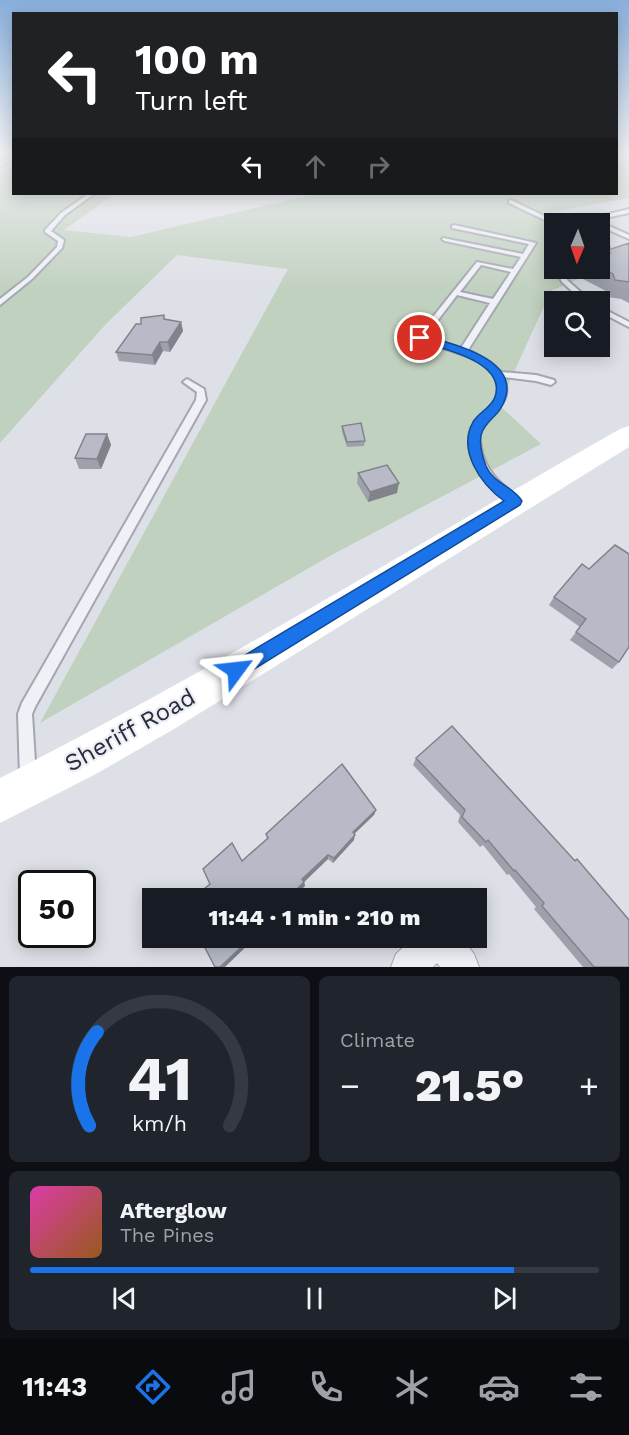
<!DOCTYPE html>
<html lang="en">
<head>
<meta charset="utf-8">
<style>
  body { margin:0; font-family:"Work Sans",sans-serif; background:#20242c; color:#f1f3f6; height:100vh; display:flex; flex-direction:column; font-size:22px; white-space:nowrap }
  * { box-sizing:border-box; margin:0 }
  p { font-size:20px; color:#9ea1a6 }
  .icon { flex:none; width:33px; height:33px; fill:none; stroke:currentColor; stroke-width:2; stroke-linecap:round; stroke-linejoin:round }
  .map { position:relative; height:967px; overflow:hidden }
  .sheet { display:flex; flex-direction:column; gap:9px; padding:9px; background:#0d0f14; flex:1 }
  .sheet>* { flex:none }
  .top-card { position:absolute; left:12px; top:12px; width:606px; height:183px; border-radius:0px; box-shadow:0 3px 15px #0003; background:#202124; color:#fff; overflow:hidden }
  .needle { width:39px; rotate:182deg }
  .controls { position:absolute; left:544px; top:213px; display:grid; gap:12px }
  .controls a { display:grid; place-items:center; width:66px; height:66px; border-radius:0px; background:#171b24; box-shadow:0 3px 15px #0003; font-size:30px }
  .speed { position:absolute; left:18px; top:870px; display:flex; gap:12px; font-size:30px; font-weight:700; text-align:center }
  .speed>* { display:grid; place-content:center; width:78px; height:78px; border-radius:50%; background:#171b24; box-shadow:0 3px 15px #0003; line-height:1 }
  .speed .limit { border:3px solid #111; border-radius:9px; background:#fff; color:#111 }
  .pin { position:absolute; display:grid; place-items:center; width:51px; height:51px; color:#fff; margin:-26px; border:3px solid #fff; border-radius:50%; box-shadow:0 2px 6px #0007 }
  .me { position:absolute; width:66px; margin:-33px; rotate:60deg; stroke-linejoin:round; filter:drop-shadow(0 0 4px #0008) }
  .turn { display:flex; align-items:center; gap:21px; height:126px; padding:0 24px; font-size:27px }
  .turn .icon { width:78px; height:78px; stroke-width:2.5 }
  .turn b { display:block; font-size:42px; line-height:51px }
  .lanes { display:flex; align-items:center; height:57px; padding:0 24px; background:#0003; justify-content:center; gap:30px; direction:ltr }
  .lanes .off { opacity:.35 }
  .big { font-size:45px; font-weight:800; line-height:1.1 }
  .sheet .widget { flex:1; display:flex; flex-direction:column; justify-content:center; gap:9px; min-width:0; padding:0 21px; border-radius:9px; background:#20242c }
  .sheet .dial { align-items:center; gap:0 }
  .dial svg { height:156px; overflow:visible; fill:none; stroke:#363941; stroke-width:7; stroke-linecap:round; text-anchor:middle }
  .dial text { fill:#f1f3f6; stroke:none }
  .song { display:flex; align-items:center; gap:18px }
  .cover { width:72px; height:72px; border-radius:9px; background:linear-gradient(135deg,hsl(320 70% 55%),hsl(30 70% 35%)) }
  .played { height:6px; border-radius:3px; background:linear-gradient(90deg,#1a73e8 85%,#363941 85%) }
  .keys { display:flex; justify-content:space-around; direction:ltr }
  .heat { display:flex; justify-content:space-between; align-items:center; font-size:33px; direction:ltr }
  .sheet .tiles { flex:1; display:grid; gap:9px; grid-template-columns:1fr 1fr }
  .widget:last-child { grid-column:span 2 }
  .trip { position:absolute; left:142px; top:888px; width:345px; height:60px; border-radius:0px; background:#171b24; box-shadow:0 3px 15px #0003; font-weight:800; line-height:60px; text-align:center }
  .tabs { display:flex; height:96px; justify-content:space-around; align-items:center; background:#090b0e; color:#9ea1a6 }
  .tabs .icon { width:42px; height:42px }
  .tabs .current { color:#1a73e8 }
  .tabs b { font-size:27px; color:#f1f3f6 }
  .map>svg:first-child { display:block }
  .green { fill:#c1d1bf }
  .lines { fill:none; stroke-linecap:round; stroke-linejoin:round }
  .stream { stroke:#99a8c7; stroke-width:3 }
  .lane-casing { stroke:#a4a6b1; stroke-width:4 }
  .street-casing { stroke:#a4a6b1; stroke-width:2 }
  .lane { fill:#f0f1f6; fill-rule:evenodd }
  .street { fill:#f0f1f6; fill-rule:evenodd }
  .secondary { fill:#fff; fill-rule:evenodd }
  .wall { fill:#9ea1ab }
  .shaded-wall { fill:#81838b }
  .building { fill:#b8bbc7; stroke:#81838b; stroke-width:1.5 }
  .route { fill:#1a73e8; stroke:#114b97; stroke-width:1.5 }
  .labels { text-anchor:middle; stroke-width:4.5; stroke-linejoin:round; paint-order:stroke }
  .near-street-label { font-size:24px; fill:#282c3d; stroke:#edeff5 }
</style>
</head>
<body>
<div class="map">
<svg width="629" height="967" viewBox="0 0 629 967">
  <rect width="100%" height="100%" fill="#dee0e7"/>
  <path class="green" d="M0,155H13L14,194H115L64,230L131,237L315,194H616L617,155H629V198L552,212L546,226L555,230V268H600V251L620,260L551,291L499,405L541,444L328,557L40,723L288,269L177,255L106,324L0,443Z"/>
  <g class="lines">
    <path class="stream" d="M626,155H629"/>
    <defs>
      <path id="lane" d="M14,156V159L0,166V163Z
        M88,194H94L65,215L51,231L64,240L62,248L32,279L0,305V299L28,277L57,247L58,241L45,232V230L61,213Z
        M511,200L559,223L560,224H555V225L509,203V201Z
        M629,209V213L596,220L629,235V239L600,226V224L589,221L580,224H568Z
        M454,225L536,243L468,350L490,362L501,372L536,375L554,380L555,382L551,385L536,381L503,377C516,404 489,410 481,429C478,435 480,441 481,447C485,471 500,484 519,498L520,501L519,504L515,505C490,496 462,455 471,428C478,418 490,411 495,400C515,357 436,351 416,338L477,262L513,269L521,257L445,241L442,239L443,238L523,254L529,244L452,228V226ZM481,265L511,272L493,299L460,292ZM457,295L490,303L461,348L425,337Z
        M600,242L609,247L606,249L600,246Z
        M569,268H579L566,274L567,280L592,302H584L562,282L559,276L562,272Z
        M600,307L629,322V327L600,312Z
        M187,379L204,389L206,400L35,707L32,714L36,777L34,783L28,785L22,783L20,777L18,714L22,703L196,400L197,392L183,382Z"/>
      <path id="street" d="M413,938H462L474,954L479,967H440L437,963L433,967H391L396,954Z"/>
    </defs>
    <use href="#lane" class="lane-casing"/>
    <use href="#street" class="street-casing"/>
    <use href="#lane" class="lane"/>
    <use href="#street" class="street"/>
    <path class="secondary" d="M629,426V447L174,729L96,774L0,823V778C212,671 414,546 620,429Z"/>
  </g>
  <path class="wall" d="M629,243V303L621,299L608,297L606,291L581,278L585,268H600V256L603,255L605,251Z
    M165,319L181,322L183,331L170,352L163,351L155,365L119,361L116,352L141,324Z
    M342,426L365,441L364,446L347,447L342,432Z
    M107,434L111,445L101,469H79L75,458Z
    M358,473L397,493L368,502L357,483Z
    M582,564L619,662L612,669L570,640L580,627L549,605L554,597Z
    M416,758L574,860L577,859L629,967H583L534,909L536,907L509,874L507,875L483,845L480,847L458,822L460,815L413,765Z
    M376,810L374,815L354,834V840L333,863L328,859L304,882L305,886L292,898H193L242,861L267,839L266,834Z"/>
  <path class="shaded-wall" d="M181,322L183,331L170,352L168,342Z
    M160,342L163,351L155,365L152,355Z
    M107,434L111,445L101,469L97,459Z
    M399,483L397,493L368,502L370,492Z
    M376,810L374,815L351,837L353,832Z
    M355,835L354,840L333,863L334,858Z
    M328,855V859L303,883L302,879Z
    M304,882L305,886L292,898H288Z
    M261,938H265L254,948L252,946Z
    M249,940L251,942L225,967H220Z"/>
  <path class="building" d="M629,243V282L615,280L613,274L600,267V256L610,253L605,251Z
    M164,315V319L181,322L168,342H160L152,355L116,352L136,324H141V318Z
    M361,423L365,441L347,442L342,426Z
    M86,434H107L97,459L75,458Z
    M387,465L399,483L370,492L358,473Z
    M615,545L629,554V647L619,662L576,632L586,619L554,597L582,564L589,569Z
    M452,726L575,861L577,859L629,920V967H594L542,906L544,903L515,870L514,871L488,840L486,842L462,817L465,810L416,758Z
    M342,764L376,810L353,832L355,835L334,858L328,855L302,879L304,882L288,898H193L210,884L203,869L232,843L242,861L268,838L266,834Z
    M200,938H261L252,946L249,940L220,967H215Z"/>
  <linearGradient id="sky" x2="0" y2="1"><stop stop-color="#88afdb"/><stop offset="0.53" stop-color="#f0f1f4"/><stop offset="1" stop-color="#f0f1f4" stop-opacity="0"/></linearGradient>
  <rect width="629" height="290" fill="url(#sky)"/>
  <path class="route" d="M420,335C447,342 516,357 506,396C499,426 468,418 486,466C493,483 514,487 522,501L520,505L243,676L236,679L230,676L227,670L230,664L504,501C481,484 457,451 473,422C479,412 491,408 495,397C507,361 440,348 417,341L415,338Z"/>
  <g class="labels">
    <g class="near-street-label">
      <text transform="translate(130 730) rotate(-29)" y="8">Sheriff Road</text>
    </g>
  </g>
</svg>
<div class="controls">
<a><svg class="needle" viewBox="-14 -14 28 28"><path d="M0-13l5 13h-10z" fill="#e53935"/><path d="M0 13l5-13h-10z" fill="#9ea1a6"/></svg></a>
<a><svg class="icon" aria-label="search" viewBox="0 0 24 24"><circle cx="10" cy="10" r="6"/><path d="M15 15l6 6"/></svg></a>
</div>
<div class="speed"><div class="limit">50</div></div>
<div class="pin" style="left:420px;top:338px;background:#d93025"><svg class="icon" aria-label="arrive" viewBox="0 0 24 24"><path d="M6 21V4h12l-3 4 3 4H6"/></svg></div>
<svg class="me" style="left:236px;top:670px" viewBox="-20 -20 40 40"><path d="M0-17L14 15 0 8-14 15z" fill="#1a73e8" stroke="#fff" stroke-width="4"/></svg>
<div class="trip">11:44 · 1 min · 210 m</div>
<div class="top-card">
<div class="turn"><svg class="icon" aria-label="left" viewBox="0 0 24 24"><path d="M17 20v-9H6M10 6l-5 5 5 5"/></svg><div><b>100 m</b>Turn left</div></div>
<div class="lanes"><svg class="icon" aria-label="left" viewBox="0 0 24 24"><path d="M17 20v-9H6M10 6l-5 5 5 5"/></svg><svg class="icon off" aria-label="ahead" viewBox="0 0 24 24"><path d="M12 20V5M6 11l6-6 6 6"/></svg><svg class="icon off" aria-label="right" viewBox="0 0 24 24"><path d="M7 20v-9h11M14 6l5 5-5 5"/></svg></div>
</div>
</div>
<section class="sheet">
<div class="tiles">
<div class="widget dial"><svg viewBox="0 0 100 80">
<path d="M14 69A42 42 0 1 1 86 69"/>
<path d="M14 69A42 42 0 0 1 18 21" stroke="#1a73e8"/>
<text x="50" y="56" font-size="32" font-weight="700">41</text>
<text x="50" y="72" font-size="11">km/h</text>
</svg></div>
<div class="widget"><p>Climate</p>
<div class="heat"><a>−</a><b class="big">21.5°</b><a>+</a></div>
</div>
<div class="widget">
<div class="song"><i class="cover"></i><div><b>Afterglow</b><p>The Pines</p></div></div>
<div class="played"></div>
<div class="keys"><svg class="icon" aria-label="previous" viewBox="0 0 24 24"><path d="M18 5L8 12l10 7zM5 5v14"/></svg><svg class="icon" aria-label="pause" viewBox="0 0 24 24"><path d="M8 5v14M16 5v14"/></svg><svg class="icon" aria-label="next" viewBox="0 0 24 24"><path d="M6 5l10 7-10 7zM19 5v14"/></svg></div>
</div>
</div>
</section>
<nav class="tabs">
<b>11:43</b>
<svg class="icon current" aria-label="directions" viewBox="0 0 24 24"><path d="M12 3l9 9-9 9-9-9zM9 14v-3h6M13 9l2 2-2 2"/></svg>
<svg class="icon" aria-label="music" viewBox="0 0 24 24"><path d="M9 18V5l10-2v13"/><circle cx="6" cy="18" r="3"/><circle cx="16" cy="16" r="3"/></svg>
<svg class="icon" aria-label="phone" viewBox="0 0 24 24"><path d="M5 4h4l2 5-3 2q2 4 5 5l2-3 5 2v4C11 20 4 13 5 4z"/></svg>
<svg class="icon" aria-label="climate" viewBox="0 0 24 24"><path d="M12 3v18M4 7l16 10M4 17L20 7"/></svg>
<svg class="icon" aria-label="car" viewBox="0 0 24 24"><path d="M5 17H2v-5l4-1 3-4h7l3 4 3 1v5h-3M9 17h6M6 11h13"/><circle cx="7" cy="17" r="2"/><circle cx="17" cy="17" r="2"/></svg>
<svg class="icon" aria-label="filters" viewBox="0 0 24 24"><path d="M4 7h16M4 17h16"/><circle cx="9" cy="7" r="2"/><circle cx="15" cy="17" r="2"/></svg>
</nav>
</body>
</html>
